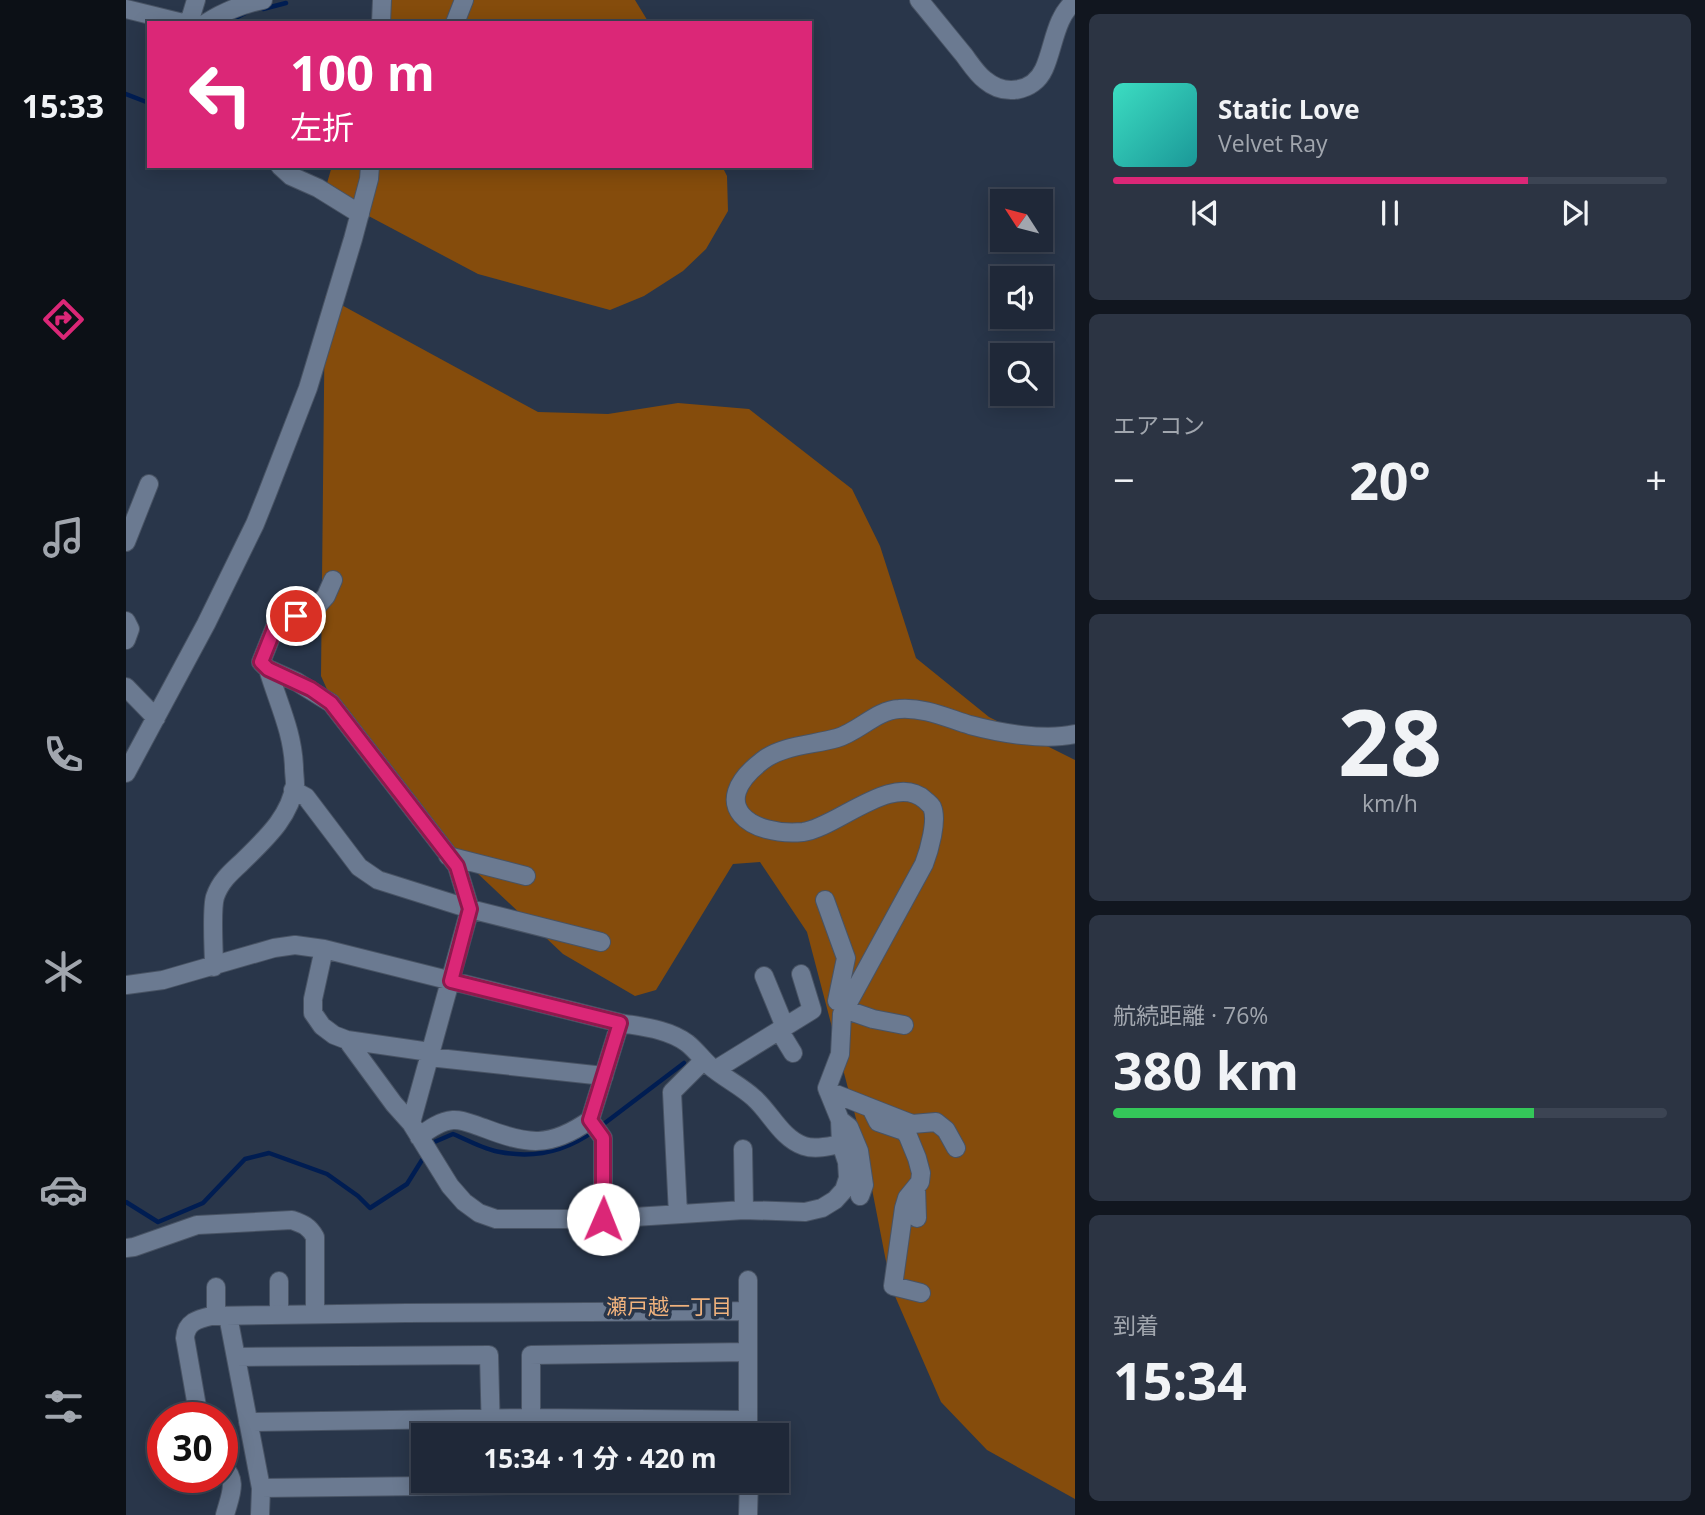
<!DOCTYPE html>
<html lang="ja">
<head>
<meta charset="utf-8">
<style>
  body { margin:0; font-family:"Open Sans","Noto Sans JP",sans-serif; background:#2c3443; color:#f1f3f6; height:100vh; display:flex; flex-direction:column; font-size:26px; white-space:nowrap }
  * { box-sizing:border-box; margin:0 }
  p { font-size:23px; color:#a1a6ae }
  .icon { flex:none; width:38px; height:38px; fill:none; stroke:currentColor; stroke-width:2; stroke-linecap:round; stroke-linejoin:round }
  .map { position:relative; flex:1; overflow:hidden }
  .sheet { display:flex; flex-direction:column; gap:14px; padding:14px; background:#11161f; width:630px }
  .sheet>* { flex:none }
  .guide { position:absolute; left:21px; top:21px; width:665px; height:147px; border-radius:0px; box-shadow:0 4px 18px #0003,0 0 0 2px #3c4453; background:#db2777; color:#fff; overflow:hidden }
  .needle { width:46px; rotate:306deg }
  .buttons { position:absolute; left:864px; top:189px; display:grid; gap:14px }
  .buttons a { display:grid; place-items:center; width:63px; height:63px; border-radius:0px; background:#1f2838; box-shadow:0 4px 18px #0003,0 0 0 2px #3c4453; font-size:35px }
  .speed { position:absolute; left:21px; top:1402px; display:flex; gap:14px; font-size:35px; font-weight:700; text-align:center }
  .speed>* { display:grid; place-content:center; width:91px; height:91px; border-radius:50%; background:#1f2838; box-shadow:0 4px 18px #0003,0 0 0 2px #3c4453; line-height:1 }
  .speed .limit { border:10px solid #d22; background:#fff; color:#111 }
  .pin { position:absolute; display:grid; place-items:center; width:60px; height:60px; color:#fff; margin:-30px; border:4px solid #fff; border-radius:50%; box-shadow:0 2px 7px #0007 }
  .me { position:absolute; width:77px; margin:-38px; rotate:1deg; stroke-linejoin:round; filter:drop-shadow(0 0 5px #0008) }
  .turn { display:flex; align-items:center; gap:24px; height:147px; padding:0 28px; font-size:32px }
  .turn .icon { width:91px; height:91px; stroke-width:2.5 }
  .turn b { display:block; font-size:49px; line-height:60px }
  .big { font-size:52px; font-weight:700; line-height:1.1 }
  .sheet .card { flex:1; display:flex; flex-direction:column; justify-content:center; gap:10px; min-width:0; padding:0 24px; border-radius:10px; background:#2c3443 }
  .sheet .dial { align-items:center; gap:0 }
  .dial b { font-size:91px; line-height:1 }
  .song { display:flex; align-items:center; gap:21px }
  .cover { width:84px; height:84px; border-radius:10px; background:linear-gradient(135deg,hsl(170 70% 55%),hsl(180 70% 35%)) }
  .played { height:7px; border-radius:4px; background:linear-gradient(90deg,#db2777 75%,#3c4453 75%) }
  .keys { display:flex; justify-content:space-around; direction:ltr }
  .heat { display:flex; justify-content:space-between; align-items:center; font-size:38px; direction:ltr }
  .charge { height:10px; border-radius:5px; background:linear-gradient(90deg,#34c759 76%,#3c4453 0) }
  .trip { position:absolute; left:285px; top:1423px; width:378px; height:70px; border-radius:0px; background:#1f2838; box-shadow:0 4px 18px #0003,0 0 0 2px #3c4453; font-weight:700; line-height:70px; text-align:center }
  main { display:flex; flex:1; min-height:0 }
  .tabs { display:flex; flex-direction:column; width:126px; justify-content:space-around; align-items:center; background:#0c1016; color:#a1a6ae }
  .tabs .icon { width:49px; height:49px }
  .tabs .selected { color:#db2777 }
  .tabs b { font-size:32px; color:#f1f3f6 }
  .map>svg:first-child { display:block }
  .forest { fill:#854c0c }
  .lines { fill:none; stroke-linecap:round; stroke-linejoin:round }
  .stream { stroke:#001d52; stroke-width:4.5 }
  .minor-casing { stroke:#485364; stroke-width:20 }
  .minor { stroke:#6b7a91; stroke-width:18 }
  .route-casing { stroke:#8e194d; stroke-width:18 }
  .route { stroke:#db2777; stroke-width:12 }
  .labels { text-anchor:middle; stroke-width:7; stroke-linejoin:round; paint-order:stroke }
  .neighbourhood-label { font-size:21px; fill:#f0b27d; stroke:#29364a }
</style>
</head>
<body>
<main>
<nav class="tabs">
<b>15:33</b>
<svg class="icon selected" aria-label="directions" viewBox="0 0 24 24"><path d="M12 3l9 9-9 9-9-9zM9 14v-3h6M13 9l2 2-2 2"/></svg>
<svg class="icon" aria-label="music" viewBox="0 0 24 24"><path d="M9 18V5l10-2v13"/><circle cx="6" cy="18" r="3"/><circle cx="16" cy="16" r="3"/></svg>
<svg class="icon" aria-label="phone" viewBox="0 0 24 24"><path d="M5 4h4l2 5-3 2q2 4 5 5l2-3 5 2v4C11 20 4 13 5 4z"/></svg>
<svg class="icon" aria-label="climate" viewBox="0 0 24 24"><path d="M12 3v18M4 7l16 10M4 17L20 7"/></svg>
<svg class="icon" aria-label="car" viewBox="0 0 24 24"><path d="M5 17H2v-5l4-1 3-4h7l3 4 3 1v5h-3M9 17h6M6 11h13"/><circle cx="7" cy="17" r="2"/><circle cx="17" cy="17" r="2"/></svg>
<svg class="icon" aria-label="filters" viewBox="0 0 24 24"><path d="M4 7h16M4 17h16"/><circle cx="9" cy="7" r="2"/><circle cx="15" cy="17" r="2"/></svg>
</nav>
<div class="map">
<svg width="949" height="1515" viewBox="0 0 949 1515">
  <rect width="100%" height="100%" fill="#29364a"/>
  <path class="forest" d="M259,0H509L523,23H249Z
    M206,166H596L601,176L602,211L580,249L557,271L518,296L484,310L352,274L235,212L199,190Z
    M199,296L412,412L482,414L552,403L623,409L726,489L754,546L790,658L863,717L949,760V1499L861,1450L815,1402L765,1287L739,1153L681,932L634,862L607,864L530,990L509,996L437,954L331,854L219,729L195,676Z"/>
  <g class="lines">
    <path class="stream" d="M137,9L160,3
      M100,23L121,12
      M0,94L23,103
      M475,1126L558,1063
      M306,1143L327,1134C342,1140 359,1150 374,1152C409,1159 440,1151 468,1131
      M0,1202L32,1222L77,1203L119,1159L143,1153L201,1174L232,1196L244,1208L281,1184L296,1160"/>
    <defs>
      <path id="minor" d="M793,0C808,18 823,37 838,55C844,63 851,74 859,80C878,96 907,93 918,69C928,47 929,17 949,1
        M0,9L57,23
        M63,23L70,0
        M80,23C97,12 117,4 137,0
        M255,23L256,0
        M329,23L338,0
        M154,166L165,176L192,188L234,214
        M0,542L23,484
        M0,621L4,629L0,640
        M142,669L135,662L149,627L192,605L200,596L207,580
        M0,687L30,718
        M0,773L80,624L129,524L141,494L182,388L227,239L243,179L244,166
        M167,790L180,797L233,867L252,880L344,909L475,942
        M322,856L400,876
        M699,900L720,958L711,1001
        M198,949L187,999V1013L196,1026L208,1035L221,1040L268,1104L285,1123L324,1186L338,1202L353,1213L370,1219H477L618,1210L679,1212L696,1208L709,1200L718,1190L722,1178L721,1162L715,1144L714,1120L701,1088L714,1054L716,1014L798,864C803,851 812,820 806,807C804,804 801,802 799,800C768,771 710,828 677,832C625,837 579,805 636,761C656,745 687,745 711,738C732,732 751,710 773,709C798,707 821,718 844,725C874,733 919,741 949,734
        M88,967C88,951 85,910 89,897C94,882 104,873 115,863C138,840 164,818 169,784C169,779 168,773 168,768C167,732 152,703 142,669L171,682L205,703L331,866L344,909L285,1123
        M638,976L659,1027
        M0,985L37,980L148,948L169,945L198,949L494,1023C517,1027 542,1029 561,1043C570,1050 576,1059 584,1066C598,1078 615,1086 628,1098C645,1113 655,1138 678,1146C690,1150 703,1146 715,1144
        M718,1009L747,1019L778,1025
        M653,1030L667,1053
        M221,1040L304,1052
        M303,1057L478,1076
        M589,1070L686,1010L675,974
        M702,1091L786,1124L810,1122L820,1130L830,1148
        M745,1108L752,1122L778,1131L782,1136L791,1158L795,1173L794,1182L781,1198L778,1208L767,1286L795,1293
        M714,1120L723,1127L733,1151L738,1185L734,1196
        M293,1137C303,1129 314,1121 327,1120C338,1119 347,1125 358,1128C402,1145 424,1148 464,1120
        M617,1149L618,1210
        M790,1187L791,1218
        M552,1214L546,1092L578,1060
        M477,1219V1138L464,1120L494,1023
        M0,1248L8,1247L71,1225L166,1220C177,1224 183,1226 189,1237V1314
        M622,1311V1280
        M153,1315V1281
        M90,1316V1287
        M102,1316L135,1488L134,1515
        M110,1357L363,1355L365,1435
        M73,1418L59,1338C60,1322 72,1319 85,1316L280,1313L622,1311V1435
        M405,1418V1355L622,1352
        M122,1422L405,1418L622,1420
        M96,1465C113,1481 104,1495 99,1515
        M135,1488L623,1482
        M622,1515L623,1480"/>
    </defs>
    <use href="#minor" class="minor-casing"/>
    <use href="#minor" class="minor"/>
  </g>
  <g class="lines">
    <defs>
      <path id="route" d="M170,616L149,627L135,662L142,669L185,689L205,703L331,866L344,909L325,981L494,1023L464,1120L477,1138V1219"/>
    </defs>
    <use href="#route" class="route-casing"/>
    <use href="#route" class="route"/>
  </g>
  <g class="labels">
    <g class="neighbourhood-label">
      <text x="543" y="1314">瀬戸越一丁目</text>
    </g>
  </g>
</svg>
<div class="buttons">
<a><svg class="needle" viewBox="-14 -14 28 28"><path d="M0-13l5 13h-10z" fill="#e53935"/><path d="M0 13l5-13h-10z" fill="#a1a6ae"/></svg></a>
<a><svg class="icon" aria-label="sound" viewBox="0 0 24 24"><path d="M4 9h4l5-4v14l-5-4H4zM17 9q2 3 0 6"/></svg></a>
<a><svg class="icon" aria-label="search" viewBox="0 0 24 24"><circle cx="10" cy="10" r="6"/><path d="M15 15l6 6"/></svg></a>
</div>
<div class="speed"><div class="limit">30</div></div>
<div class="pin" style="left:170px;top:616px;background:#d93025"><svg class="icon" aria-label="arrive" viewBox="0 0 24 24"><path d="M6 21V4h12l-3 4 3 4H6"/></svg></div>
<svg class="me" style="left:477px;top:1219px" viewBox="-20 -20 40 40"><circle r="19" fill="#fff"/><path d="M0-13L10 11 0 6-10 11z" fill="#db2777"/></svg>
<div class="trip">15:34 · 1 分 · 420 m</div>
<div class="guide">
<div class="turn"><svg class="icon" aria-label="left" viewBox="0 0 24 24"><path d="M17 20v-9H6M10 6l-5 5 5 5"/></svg><div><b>100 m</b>左折</div></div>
</div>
</div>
<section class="sheet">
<div class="card">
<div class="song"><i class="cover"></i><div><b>Static Love</b><p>Velvet Ray</p></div></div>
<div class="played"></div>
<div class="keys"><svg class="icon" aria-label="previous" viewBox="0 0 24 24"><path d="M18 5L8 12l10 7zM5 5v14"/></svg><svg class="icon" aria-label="pause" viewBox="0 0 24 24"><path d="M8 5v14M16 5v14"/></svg><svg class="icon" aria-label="next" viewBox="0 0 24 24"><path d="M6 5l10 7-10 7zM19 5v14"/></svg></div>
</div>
<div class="card"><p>エアコン</p>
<div class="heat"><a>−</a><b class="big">20°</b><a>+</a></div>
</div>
<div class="card dial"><b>28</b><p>km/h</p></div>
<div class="card"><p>航続距離 · 76%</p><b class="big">380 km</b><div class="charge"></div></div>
<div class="card"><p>到着</p><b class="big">15:34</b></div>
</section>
</main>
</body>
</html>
